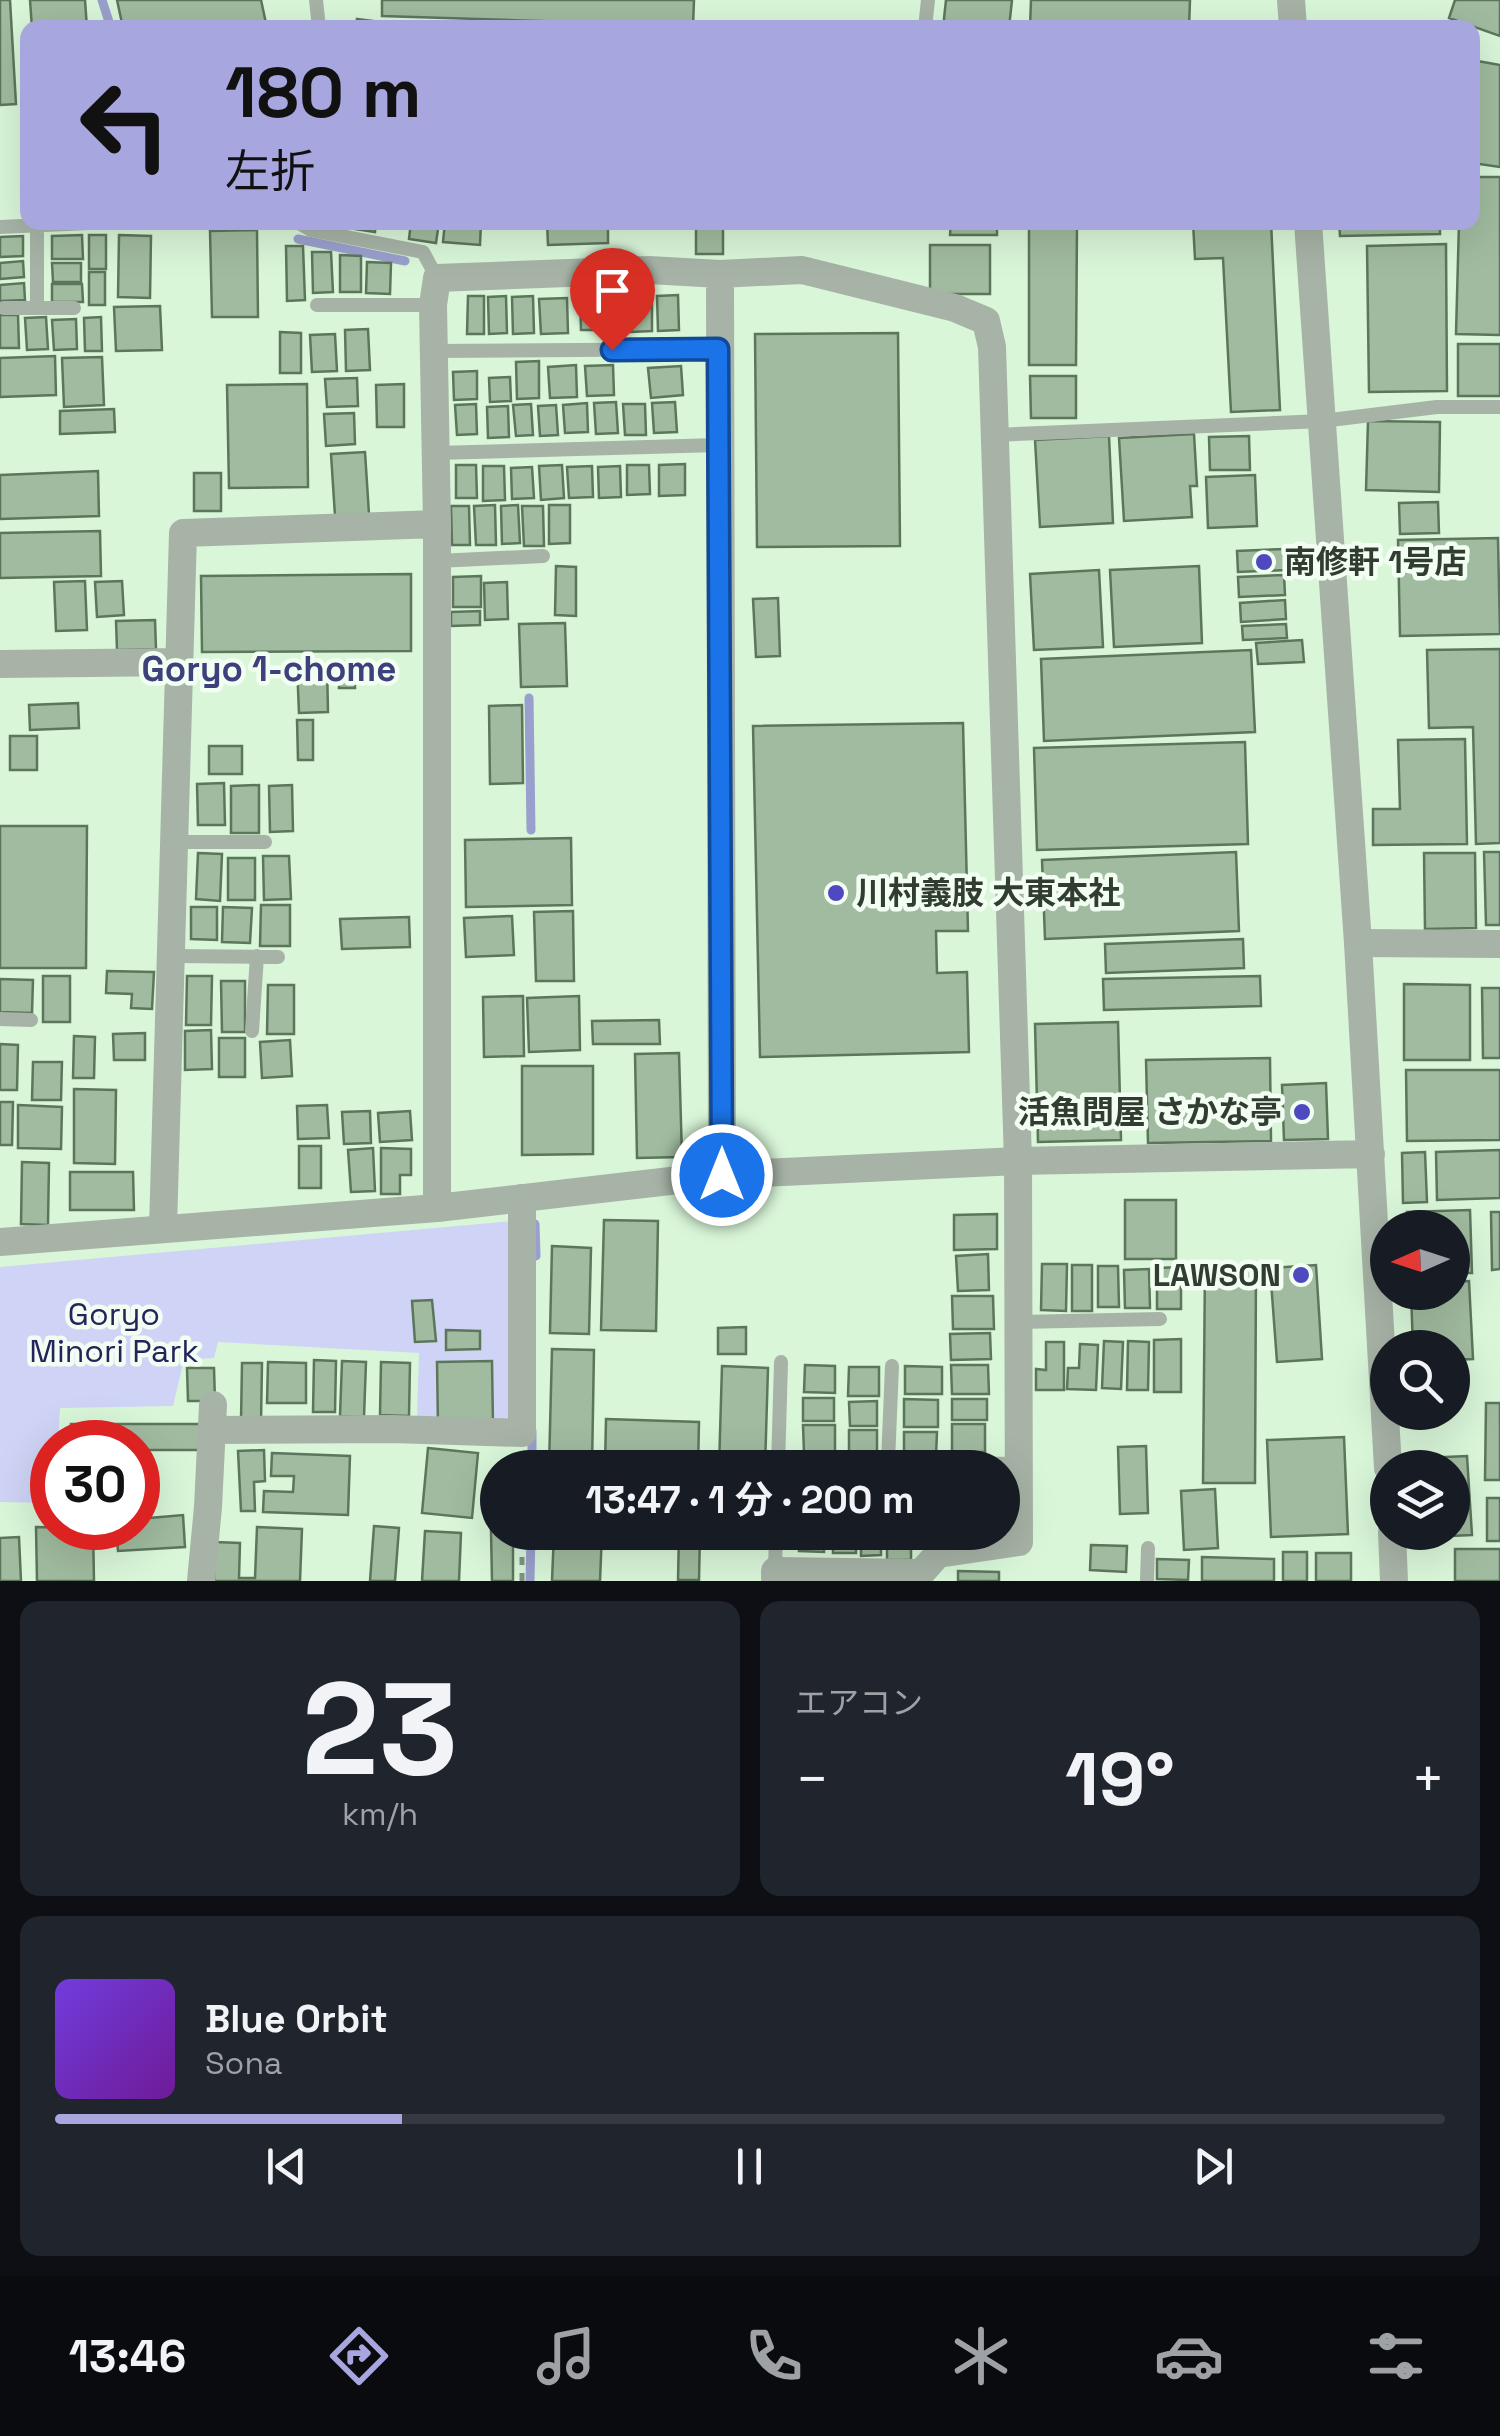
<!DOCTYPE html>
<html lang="ja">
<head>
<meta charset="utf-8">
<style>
  body { margin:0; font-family:"Space Grotesk","Noto Sans JP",sans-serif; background:#20242c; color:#f1f3f6; height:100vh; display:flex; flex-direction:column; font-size:38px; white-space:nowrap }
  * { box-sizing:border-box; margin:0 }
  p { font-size:32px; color:#9ea1a6 }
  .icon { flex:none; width:55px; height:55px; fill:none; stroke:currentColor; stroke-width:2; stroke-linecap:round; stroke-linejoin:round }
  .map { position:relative; height:1581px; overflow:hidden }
  .drawer { display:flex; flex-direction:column; gap:20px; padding:20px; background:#0d0f14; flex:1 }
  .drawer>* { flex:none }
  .guide { position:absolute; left:20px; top:20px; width:1460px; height:210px; border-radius:20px; box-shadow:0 10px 40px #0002; background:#a8a6de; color:#111; overflow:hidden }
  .needle { width:65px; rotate:267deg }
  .fabs { position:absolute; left:1370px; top:1210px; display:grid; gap:20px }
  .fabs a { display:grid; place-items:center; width:100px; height:100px; border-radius:50%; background:#171b24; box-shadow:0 10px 40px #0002; font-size:50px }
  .speed { position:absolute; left:30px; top:1420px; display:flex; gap:20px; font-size:50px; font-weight:700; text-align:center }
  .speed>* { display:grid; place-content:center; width:130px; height:130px; border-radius:50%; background:#171b24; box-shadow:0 10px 40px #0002; line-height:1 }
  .speed .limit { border:15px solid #d22; background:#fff; color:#111 }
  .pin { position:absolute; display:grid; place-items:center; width:85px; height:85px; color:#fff; margin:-102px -42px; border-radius:50% 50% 50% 0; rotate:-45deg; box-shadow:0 0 10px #0007 }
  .pin .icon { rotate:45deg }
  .me { position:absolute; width:110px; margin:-55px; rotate:0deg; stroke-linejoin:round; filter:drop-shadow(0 0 8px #0008) }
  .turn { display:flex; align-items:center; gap:35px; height:210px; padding:0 40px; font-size:45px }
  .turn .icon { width:130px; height:130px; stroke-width:2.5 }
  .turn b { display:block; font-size:70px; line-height:85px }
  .big { font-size:75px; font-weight:700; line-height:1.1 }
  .drawer .widget { flex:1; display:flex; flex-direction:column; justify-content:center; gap:15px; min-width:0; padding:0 35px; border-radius:20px; background:#20242c }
  .drawer .dial { align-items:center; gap:0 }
  .dial b { font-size:130px; line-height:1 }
  .song { display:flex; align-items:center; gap:30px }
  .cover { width:120px; height:120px; border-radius:15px; background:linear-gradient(135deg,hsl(260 70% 55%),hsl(280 70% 35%)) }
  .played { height:10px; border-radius:5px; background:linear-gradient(90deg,#a8a6de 25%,#363941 25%) }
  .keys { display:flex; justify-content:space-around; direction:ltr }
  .heat { display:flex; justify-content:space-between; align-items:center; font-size:55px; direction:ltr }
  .drawer .tiles { flex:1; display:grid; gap:20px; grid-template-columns:1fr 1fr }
  .widget:last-child { grid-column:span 2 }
  .trip { position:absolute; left:480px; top:1450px; width:540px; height:100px; border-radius:50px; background:#171b24; box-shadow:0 10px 40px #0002; font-weight:700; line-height:100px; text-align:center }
  .menu { display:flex; height:160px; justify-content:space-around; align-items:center; background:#090b0e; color:#9ea1a6 }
  .menu .icon { width:70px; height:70px }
  .menu .current { color:#a8a6de }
  .menu b { font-size:45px; color:#f1f3f6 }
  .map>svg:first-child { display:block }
  .green { fill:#cfd4f6 }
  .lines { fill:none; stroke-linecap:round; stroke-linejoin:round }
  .stream { stroke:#9aa0cd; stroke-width:9 }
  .building { fill:#a0bb9f; stroke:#5c765c; stroke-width:2.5 }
  .path { stroke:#809480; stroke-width:5; stroke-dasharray:8 8; stroke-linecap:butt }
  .service { stroke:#a7b3a6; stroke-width:14 }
  .minor { stroke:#a7b3a6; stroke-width:28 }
  .tertiary { stroke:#a7b3a6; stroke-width:28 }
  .route-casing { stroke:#114b97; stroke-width:25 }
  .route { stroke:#1a73e8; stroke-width:18 }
  .poi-dot { fill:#4f49c0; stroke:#f2fef2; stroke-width:4 }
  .labels { text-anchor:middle; stroke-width:9; stroke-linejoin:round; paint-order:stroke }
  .poi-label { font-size:32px; font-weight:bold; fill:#323d31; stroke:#f2fef2; text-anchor:start }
  .park-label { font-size:32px; fill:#24235a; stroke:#f2fef2 }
  .neighbourhood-label { font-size:35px; font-weight:bold; fill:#3e407c; stroke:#f2fef2 }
</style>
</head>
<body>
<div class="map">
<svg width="1500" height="1581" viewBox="0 0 1500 1581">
  <rect width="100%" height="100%" fill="#d9f6d9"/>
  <path class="green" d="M512,1221L511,1421L417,1418L419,1353L218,1342L214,1358L184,1360L173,1406L60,1408L58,1442H52V1503L0,1502V1267Z"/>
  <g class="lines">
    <path class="stream" d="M102,0L111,28
      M298,239L405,261
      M529,698L531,830
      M535,1224L536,1256
      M532,1468V1431
      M530,1581L531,1532"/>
  </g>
  <path class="building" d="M0,0H10L16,104L0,105Z
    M30,0H85L87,28H32Z
    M117,0H261L267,28H123Z
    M382,0H694L693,26L382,16Z
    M946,0H1012L1009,28H943Z
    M1031,0H1190L1189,28H1030Z
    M1455,0H1500V36L1449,18Z
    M357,19L405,25V28H356Z
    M1472,60L1500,65V167L1472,163Z
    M1472,177H1500V335L1456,334L1459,222H1472Z
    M335,222H376L375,232L335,226Z
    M411,222H439L436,243L409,239Z
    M445,222H481L480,245L443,242Z
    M547,222H608V243L548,245Z
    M696,222H723V254H696Z
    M951,222H997V235H950Z
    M1029,222H1077L1076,365H1029Z
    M1193,222H1271L1280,410L1231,412L1223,258L1195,259Z
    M1339,222H1440V234L1340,236Z
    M257,230L258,317H212L210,231Z
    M82,235L83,259H52V236Z
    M89,235H106V269H89Z
    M119,235L151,236L150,298L118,297Z
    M23,236V256L0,257V237Z
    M1446,244L1447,391L1369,392L1367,246Z
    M930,245H990V294H930Z
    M286,246H303L305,300L287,301Z
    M312,252H331L333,292L313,293Z
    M340,255L361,256V292H340Z
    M23,261L24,277L0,279V263Z
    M367,262L391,263L390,294L366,293Z
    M52,263H81V282H53Z
    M89,272H105V305H89Z
    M24,283L25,300L0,301V285Z
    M52,284H82L83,302H52Z
    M652,294V331L631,332V295Z
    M678,295L679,330L658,331L657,296Z
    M468,296H484V334H467Z
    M506,296L507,333L489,334L488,297Z
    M533,296L534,333L513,334L512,297Z
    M580,296H601V330H581Z
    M567,298L568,333L541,334L539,299Z
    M160,306L162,350L116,351L114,307Z
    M0,315H18L19,348H0Z
    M46,317L48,349L27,350L25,318Z
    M101,317L102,351H85L84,318Z
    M76,319L77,349L54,350L52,320Z
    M368,329L370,370L346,371L345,330Z
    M280,332L301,333V373H280Z
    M898,333L900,546L757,547L755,334Z
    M335,334L337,371L312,372L310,335Z
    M1458,344H1500V396H1458Z
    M55,356L56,395L0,397V358Z
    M102,357L104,405L64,407L62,358Z
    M539,361V398L517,399L516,362Z
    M576,365L577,397L550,398L548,367Z
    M613,365L614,395L587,396L585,366Z
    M681,366L683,395L651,398L648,368Z
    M477,371V399L454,400L453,372Z
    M1030,376H1076V418H1031Z
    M510,377L511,401L490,402L489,378Z
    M357,378L358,406L327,407L325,379Z
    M307,384L308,487L229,488L227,385Z
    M404,384V427H377L376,385Z
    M616,402L618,433L596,434L594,403Z
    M675,402L677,432L654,433L652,403Z
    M587,403L588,432L565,433L563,405Z
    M476,404L477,434L457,435L455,405Z
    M531,404L533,435L516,436L513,405Z
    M623,404H645L646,435H625Z
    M556,405L558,435L540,436L538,406Z
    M508,406L509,437L488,438L487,407Z
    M114,409L115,432L60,434V411Z
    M354,413L355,444L326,446L324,414Z
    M1368,421L1440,422L1439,492L1366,490Z
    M1194,434L1197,486H1190L1192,517L1124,521L1119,438Z
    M1109,436L1113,523L1040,527L1035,440Z
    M1249,436L1250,470H1210L1209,437Z
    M365,452L369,514L335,516L331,454Z
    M685,464V495L659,496V465Z
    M456,465H476L477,498H456Z
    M562,465L564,498L541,500L539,466Z
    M627,465H649L650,494L627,495Z
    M483,466H504L505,500L483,501Z
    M592,466L593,497L569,498L567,467Z
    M620,466L621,497L599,498L598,467Z
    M532,467L534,498L512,499L511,468Z
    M98,471L99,516L0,519V475Z
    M194,473H221V511H194Z
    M1255,475L1257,526L1208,528L1206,477Z
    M1438,502L1439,533L1400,534L1399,503Z
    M495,505L496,545H476L474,506Z
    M518,505L520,543L502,544L501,506Z
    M549,505H570V543L549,544Z
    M451,506H469L470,545H452Z
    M522,506H543L544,546H524Z
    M100,531L101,576L0,578V533Z
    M1498,538L1500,634L1400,636L1398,540Z
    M1284,549L1286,570L1238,572L1237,551Z
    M556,566L576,567V616L555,615Z
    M1199,566L1202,643L1114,647L1110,570Z
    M1099,570L1103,647L1034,650L1030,574Z
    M411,574V651L202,652L201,576Z
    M1284,575L1285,595L1239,597L1238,577Z
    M481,576V607H453V577Z
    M85,581L87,630L56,631L54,582Z
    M122,581L124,615L97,617L95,582Z
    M507,582L508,619L485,620L484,583Z
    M778,598L780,656L756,657L753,599Z
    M1285,600L1286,619L1241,622L1240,603Z
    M480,611V625L451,626V612Z
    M155,620L156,649L117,650L116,621Z
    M565,623L567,686L521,687L519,624Z
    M1286,624L1287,638L1243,640L1242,626Z
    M1302,640L1304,662L1258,664L1256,643Z
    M1500,649V843L1476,844L1473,727L1429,728L1427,650Z
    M1251,650L1255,732L1044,741L1041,659Z
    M339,662H354L355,688H339Z
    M327,664L328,712L299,713L297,665Z
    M78,703L79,728L30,730L29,705Z
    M522,705L523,783L490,784L489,706Z
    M297,720H313V760H298Z
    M963,723L968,931H936L937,973L967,972L969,1052L760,1057L753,726Z
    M10,736H37V770H10Z
    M1465,739L1467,844L1373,845V809H1400L1398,740Z
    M1245,742L1248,844L1037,850L1034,748Z
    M209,746H242V774H209Z
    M224,783L225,825H198L197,784Z
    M259,785V833H231V786Z
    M292,785L293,831L270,832L269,786Z
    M0,826H87L86,968H0Z
    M571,838L572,905L466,907L465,840Z
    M1236,852L1239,931L1045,939L1042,860Z
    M1484,852H1500V925H1486Z
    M198,853L222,854L220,901L196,899Z
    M1424,853H1475L1476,928L1425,929Z
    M263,856H289L291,899L264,900Z
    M228,858H255V900H228Z
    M261,905H290V946H260Z
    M191,907H217V940L191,939Z
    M223,907L252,908L250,943L222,942Z
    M573,911L574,981H536L534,912Z
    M512,916L514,955L466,957L464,918Z
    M409,917L410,947L342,949L340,919Z
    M1243,939L1244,968L1106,973L1105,944Z
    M107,971L154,972L152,1009L131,1008L132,994L106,993Z
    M43,976H70V1022H43Z
    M187,976H212L211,1025H186Z
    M1260,976L1261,1006L1104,1010L1103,979Z
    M0,979L33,980L32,1013L0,1012Z
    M221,981H245V1032H222Z
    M1404,984L1470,985V1060H1404Z
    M268,985H294V1034H267Z
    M1482,988H1500V1058H1483Z
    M523,996L524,1056L484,1057L483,997Z
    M579,996L580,1050L529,1052L527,998Z
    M659,1020L660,1044H593L592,1021Z
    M1118,1022L1121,1140L1038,1142L1035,1024Z
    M211,1030L212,1069L185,1070V1031Z
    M145,1033V1060H114L113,1034Z
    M74,1036L95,1037L94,1078H73Z
    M219,1038H245V1077H219Z
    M290,1040L292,1076L262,1078L260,1042Z
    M0,1044L18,1045L17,1090H0Z
    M679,1053L682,1157L637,1158L635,1054Z
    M1270,1058L1271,1141L1148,1143L1146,1060Z
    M33,1062H62L61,1100H32Z
    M522,1066H593V1154L522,1155Z
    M1406,1070H1500V1140L1407,1141Z
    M1326,1083L1328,1139L1284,1140L1282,1085Z
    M74,1089L116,1090L115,1164L74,1163Z
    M0,1102H13L12,1145H0Z
    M18,1105L62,1107L61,1149L18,1148Z
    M327,1105L329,1138L298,1139L297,1106Z
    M370,1111L371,1143L344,1144L342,1112Z
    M410,1111L412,1140L380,1142L378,1113Z
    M299,1146H321V1188H299Z
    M373,1148L375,1191L351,1192L348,1150Z
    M381,1148L411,1149V1175H400V1194H381Z
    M1500,1150V1198L1437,1200L1436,1152Z
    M1425,1152L1427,1202L1403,1203L1402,1153Z
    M22,1162L49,1163L48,1225L21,1224Z
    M70,1172H133L134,1210H70Z
    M1125,1200H1176V1259H1125Z
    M1470,1210L1472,1273H1452V1228H1408L1407,1212Z
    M1491,1212H1500V1269L1492,1270Z
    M997,1214V1249L954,1250V1215Z
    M604,1220L658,1221L656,1331L601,1330Z
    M552,1246L591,1248L589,1334L550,1333Z
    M988,1254L989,1290L958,1291L956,1256Z
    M1042,1264H1067L1066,1311L1041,1310Z
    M1072,1265H1092V1311H1072Z
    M1205,1265H1256L1255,1483H1203Z
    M1316,1265L1322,1359L1277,1362L1270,1268Z
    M1098,1266H1118L1119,1307H1098Z
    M1181,1267V1309H1157V1268Z
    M1149,1269L1150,1308H1125L1124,1270Z
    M1469,1281L1473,1359L1452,1360V1348H1413L1411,1292H1452V1282Z
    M952,1296H993L994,1329H953Z
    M432,1300L436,1341L415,1342L412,1301Z
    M746,1327V1354H718V1328Z
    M446,1330L480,1331V1349L446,1350Z
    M990,1333L991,1359L951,1360L950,1334Z
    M1181,1339V1392H1154V1340Z
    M1104,1341L1123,1342L1121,1389L1102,1388Z
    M1128,1341L1149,1342L1148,1390H1127Z
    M1046,1342H1064V1390H1036V1369L1046,1370Z
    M1080,1344L1098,1345L1096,1390L1067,1389L1068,1368H1079Z
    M552,1349L594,1350L592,1468H549Z
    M314,1360L336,1361L335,1412H313Z
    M342,1361L366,1362L364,1417L340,1416Z
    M492,1361L493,1425L438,1426L437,1362Z
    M268,1362L306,1363V1403H267Z
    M381,1362L410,1363L409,1416L380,1415Z
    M242,1363H262L261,1422L241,1421Z
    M805,1365L835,1366V1393L804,1392Z
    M951,1365H988L989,1394H952Z
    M722,1366L768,1368L765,1468H719Z
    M905,1366L942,1367V1394H905Z
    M849,1367H879V1396H848Z
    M187,1368H214L215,1401H188Z
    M803,1398H834V1421H803Z
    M904,1399L938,1400V1427H904Z
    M952,1399H987V1420H952Z
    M877,1401V1426H850L849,1402Z
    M1486,1403H1500V1480H1485Z
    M606,1419L699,1422L698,1468H605Z
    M71,1424H204V1450H138V1442H71Z
    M952,1424H985V1452H952Z
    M803,1425H835V1452L804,1453Z
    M849,1430H877V1452H849Z
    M904,1432H937L936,1456H904Z
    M1344,1437L1348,1534L1271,1537L1267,1440Z
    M1146,1446L1148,1513L1120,1514L1118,1447Z
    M428,1448L478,1453L472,1518L422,1513Z
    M264,1450L265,1481L254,1482L255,1511H241L238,1451Z
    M272,1453L350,1456L348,1515L263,1512L264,1491L293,1492L294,1476H271Z
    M1467,1456L1472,1535L1427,1537V1532H1452V1468H1423V1458Z
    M1215,1489L1218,1548L1184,1550L1181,1491Z
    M1487,1498H1500V1541H1487Z
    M183,1515L185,1547L118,1551L116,1528H138V1519Z
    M374,1526L399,1528L395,1581H370Z
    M36,1527L93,1528L94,1581H37Z
    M257,1527L302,1529L300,1581H214L215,1542L240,1543L239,1578H255Z
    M425,1531L461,1533L459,1581H422Z
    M491,1531L513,1532V1581H492Z
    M554,1532H602L600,1581H552Z
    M679,1532H700L699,1580H678Z
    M799,1532H824V1552L799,1551Z
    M833,1532H856V1553H833Z
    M861,1532H881V1555L861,1556Z
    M887,1532H911V1560H887Z
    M19,1537L21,1581H0V1538Z
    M1091,1545L1127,1546L1126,1572L1090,1570Z
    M1455,1549H1500V1581H1455Z
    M1283,1552H1307V1581H1283Z
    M1316,1553H1351V1581H1316Z
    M1202,1557L1274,1559V1581H1202Z
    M1157,1559L1189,1560L1188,1580L1157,1579Z
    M958,1571L999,1572V1581H958Z"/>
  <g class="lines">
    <path class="path" d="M522,1581V1532"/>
    <path class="service" d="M316,0L319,28
      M925,28L928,0
      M297,222L311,230L423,252L437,278
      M0,227L111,222
      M317,305H433
      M4,308H74
      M37,308V225
      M434,351L718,349
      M995,435L1322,421L1437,407H1500
      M436,453L718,445
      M437,561L543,556
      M175,842H265
      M171,956L278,957
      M0,1019L31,1020
      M252,1031L257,956
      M1019,1322L1160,1319
      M778,1461L1019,1464
      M888,1462L892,1366
      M778,1467L781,1362
      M775,1571L776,1532
      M1147,1581L1148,1548"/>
    <path class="minor" d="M720,274L722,1175
      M0,664L180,662
      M1358,943L1500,944
      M437,1208V524L433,305L437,278L649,270L720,274L802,270L955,308L986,321L992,347L1018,1161L1019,1542L938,1554L921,1573L775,1571V1581
      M163,1228L183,533L437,524
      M212,1430L392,1429L522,1433V1198
      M201,1581L208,1507L213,1405"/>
    <path class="tertiary" d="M1291,0L1293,28
      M1308,222L1358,943L1388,1468
      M0,1242L437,1208L722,1175L1018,1161L1371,1154
      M1392,1532L1394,1581"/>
  </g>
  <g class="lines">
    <defs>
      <path id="route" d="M612,350L718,349L722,1175"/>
    </defs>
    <use href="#route" class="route-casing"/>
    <use href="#route" class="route"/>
  </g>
  <g class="poi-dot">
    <circle cx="1264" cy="562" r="10"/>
    <circle cx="836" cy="893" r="10"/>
    <circle cx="1302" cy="1112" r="10"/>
    <circle cx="1301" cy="1275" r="10"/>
  </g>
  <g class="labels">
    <g class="poi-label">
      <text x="1284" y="573">南修軒 1号店</text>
      <text x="856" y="904">川村義肢 大東本社</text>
      <text x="1282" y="1123" text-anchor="end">活魚問屋 さかな亭</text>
      <text x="1281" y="1286" text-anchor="end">LAWSON</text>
    </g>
    <g class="park-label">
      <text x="114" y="1325">Goryo<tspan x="114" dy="37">Minori Park</tspan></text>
    </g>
    <g class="neighbourhood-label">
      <text x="269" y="681">Goryo 1-chome</text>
    </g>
  </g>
</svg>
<div class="fabs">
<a><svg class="needle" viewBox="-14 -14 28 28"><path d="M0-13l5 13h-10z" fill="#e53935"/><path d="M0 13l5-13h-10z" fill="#9ea1a6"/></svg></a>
<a><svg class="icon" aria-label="search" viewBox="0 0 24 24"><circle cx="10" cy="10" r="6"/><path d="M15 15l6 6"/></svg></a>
<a><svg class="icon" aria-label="layers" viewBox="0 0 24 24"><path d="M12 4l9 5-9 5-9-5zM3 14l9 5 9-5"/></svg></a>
</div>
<div class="speed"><div class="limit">30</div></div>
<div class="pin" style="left:612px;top:350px;background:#d93025"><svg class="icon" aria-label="arrive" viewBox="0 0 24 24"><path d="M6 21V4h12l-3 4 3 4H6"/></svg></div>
<svg class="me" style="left:722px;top:1175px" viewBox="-20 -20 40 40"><circle r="17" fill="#1a73e8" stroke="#fff" stroke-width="3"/><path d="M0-11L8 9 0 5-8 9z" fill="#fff"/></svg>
<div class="trip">13:47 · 1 分 · 200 m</div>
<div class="guide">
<div class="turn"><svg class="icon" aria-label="left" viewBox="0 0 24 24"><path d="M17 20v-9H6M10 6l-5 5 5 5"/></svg><div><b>180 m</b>左折</div></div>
</div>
</div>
<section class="drawer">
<div class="tiles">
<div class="widget dial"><b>23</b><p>km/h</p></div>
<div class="widget"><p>エアコン</p>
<div class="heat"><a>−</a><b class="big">19°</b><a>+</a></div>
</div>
<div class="widget">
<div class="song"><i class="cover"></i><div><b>Blue Orbit</b><p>Sona</p></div></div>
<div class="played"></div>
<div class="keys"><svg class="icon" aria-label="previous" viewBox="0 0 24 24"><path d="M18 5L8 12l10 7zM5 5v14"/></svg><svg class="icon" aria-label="pause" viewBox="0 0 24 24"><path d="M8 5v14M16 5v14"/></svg><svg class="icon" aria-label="next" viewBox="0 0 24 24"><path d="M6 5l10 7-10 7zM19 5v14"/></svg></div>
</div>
</div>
</section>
<nav class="menu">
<b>13:46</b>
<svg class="icon current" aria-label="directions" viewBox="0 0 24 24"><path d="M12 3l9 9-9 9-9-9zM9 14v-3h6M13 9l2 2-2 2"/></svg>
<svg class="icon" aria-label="music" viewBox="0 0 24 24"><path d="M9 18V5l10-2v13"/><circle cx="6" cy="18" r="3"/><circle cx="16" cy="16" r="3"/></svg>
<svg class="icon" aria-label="phone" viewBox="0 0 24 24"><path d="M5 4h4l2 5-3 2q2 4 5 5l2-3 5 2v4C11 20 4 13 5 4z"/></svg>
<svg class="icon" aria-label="climate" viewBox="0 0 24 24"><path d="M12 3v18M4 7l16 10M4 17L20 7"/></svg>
<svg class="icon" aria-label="car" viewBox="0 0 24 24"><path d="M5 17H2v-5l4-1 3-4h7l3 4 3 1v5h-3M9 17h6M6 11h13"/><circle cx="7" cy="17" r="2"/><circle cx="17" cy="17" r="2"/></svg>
<svg class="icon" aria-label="filters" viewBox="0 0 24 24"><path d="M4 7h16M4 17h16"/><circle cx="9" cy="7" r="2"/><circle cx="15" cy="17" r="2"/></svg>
</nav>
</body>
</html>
